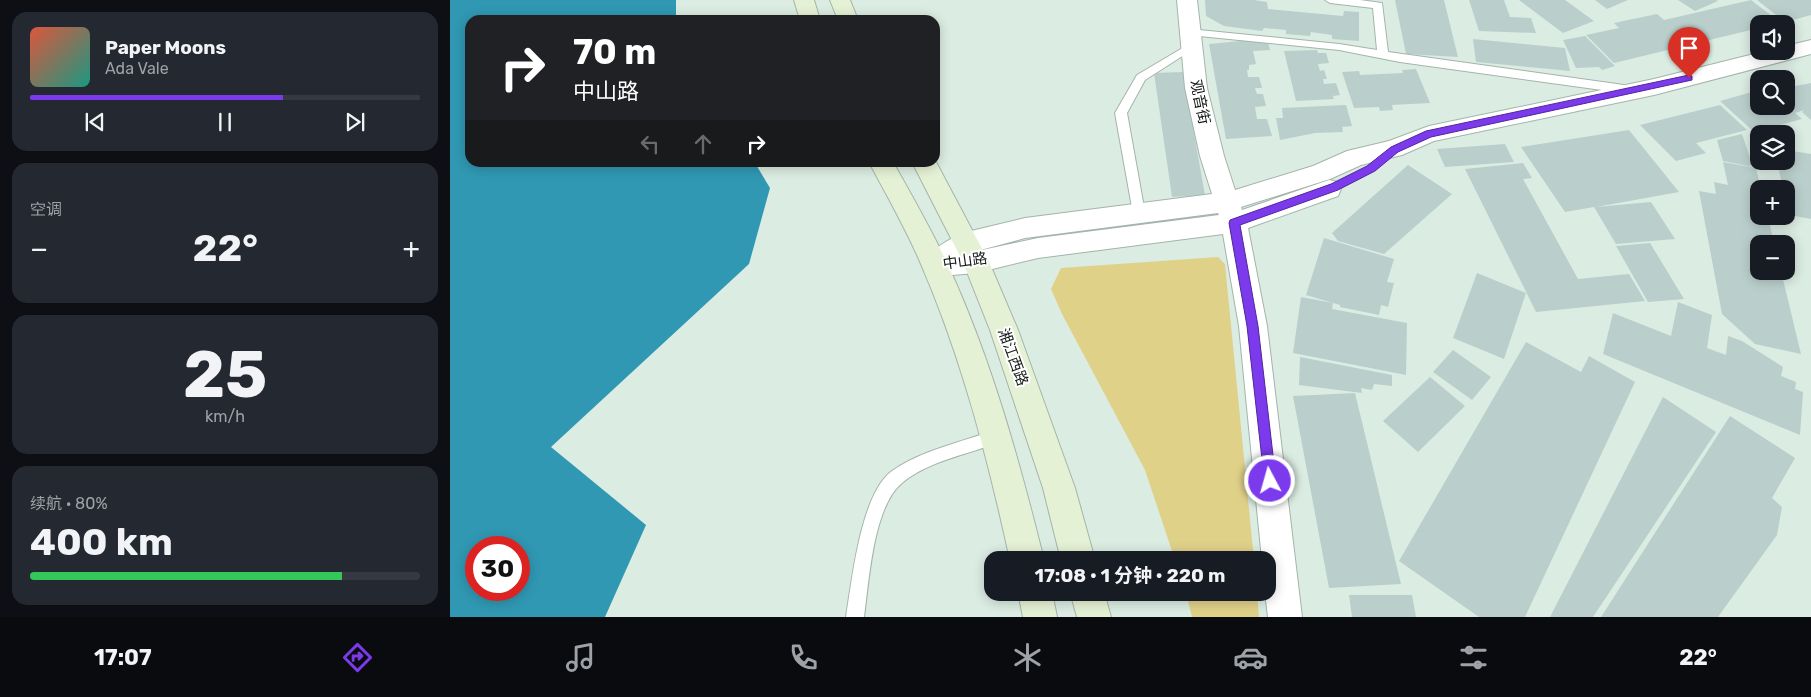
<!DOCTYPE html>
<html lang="zh">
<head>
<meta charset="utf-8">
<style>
  body { margin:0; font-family:Rubik,"Noto Sans SC",sans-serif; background:#242831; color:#f1f3f6; height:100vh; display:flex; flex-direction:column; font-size:19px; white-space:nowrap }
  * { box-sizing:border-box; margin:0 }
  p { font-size:16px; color:#9ea1a6 }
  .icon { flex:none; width:28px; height:28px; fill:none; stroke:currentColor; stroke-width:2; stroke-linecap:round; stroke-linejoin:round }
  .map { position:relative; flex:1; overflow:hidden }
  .side { display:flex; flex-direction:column; gap:12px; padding:12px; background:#0d0f14; width:450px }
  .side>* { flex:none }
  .banner { position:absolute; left:15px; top:15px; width:475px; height:152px; border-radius:15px; box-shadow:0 2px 12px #0003; background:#202124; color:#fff; overflow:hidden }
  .controls { position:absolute; left:1300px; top:15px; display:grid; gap:10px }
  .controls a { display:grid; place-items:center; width:45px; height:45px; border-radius:10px; background:#171b24; box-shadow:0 2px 12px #0003; font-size:25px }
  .speed { position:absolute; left:15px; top:536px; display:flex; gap:10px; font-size:25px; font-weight:700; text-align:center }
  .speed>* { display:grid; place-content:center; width:65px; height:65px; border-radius:50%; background:#171b24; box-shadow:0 2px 12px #0003; line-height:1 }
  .speed .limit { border:8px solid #d22; background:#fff; color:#111 }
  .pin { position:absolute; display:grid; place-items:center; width:42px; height:42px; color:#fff; margin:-51px -21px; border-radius:50% 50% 50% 0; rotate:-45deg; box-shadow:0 0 5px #0007 }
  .pin .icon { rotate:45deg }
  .me { position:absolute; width:55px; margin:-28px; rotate:354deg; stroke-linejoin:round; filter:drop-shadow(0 0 4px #0008) }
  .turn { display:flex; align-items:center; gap:18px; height:105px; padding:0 25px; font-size:22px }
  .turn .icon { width:65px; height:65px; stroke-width:2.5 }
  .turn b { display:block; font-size:35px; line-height:42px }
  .lanes { display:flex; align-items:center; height:48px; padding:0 25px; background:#0003; justify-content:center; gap:25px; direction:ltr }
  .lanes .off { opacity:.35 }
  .big { font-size:38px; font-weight:700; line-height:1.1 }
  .side .tile { flex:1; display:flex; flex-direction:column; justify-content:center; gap:8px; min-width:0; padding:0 18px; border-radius:15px; background:#242831 }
  .side .dial { align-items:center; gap:0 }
  .dial b { font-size:65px; line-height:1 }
  .song { display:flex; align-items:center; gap:15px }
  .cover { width:60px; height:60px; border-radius:8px; background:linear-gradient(135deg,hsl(10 70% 55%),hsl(170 70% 35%)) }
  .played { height:5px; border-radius:2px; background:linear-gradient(90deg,#7c3aed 65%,#363941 65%) }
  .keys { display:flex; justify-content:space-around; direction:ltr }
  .heat { display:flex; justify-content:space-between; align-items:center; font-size:28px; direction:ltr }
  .charge { height:8px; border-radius:4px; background:linear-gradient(90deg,#34c759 80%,#363941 0) }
  .trip { position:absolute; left:534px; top:551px; width:292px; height:50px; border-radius:15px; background:#171b24; box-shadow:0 2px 12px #0003; font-weight:700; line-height:50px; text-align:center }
  .menu { display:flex; height:80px; justify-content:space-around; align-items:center; background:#090b0e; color:#9ea1a6 }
  .menu .icon { width:35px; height:35px }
  .menu .current { color:#7c3aed }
  .menu b { font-size:22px; color:#f1f3f6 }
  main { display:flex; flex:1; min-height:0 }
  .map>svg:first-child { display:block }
  .green { fill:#e0d189 }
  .water { fill:#3098b3; fill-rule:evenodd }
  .building { fill:#bacfcc }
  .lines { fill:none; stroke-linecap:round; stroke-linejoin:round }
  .lane-casing { stroke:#a4b4aa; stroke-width:2 }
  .street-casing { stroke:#a4b4aa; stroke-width:2 }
  .secondary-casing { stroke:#a4b4aa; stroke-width:2 }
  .lane { fill:#fff; fill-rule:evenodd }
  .street { fill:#fff; fill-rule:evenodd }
  .secondary { fill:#e5f1d4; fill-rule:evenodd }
  .route { fill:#7c3aed; stroke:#51269a }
  .labels { text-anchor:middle; stroke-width:4; stroke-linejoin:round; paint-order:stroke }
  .street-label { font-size:15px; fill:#141a16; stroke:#fff }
</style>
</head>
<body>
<main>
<section class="side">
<div class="tile">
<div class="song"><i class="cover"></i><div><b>Paper Moons</b><p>Ada Vale</p></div></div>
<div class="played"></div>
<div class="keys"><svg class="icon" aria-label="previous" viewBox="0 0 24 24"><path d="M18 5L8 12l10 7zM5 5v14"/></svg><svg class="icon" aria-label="pause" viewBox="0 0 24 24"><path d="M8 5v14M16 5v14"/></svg><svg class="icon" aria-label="next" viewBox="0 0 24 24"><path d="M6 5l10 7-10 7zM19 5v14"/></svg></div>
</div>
<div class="tile"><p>空调</p>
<div class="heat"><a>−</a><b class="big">22°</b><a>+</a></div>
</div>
<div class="tile dial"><b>25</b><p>km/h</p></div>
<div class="tile"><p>续航 · 80%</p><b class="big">400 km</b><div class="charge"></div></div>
</section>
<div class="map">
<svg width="1361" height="617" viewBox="0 0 1361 617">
  <rect width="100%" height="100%" fill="#dbece2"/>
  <path class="green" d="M768,257L775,264L804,560H725L695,470L612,314L601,289L611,268Z
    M736,593H807L809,617H742Z"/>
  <path class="water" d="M0,0H226V20H20V162L305,163L320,188L299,264L101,447L196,525L155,617H0ZM26,548H69V590H26Z"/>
  <path class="building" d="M755,0H804L817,2L818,9L893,16L894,11L909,12V41L882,39V35L861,32L860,36L836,34V30L814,28L812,31L774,26L756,16Z
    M945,0H994L1008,57L956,54Z
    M1019,0H1054L1060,17L1081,18L1086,33L1029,31Z
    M1069,0H1115L1144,21L1113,33Z
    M1145,0H1178L1157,9Z
    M1228,0H1266L1268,1L1245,11Z
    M1301,0L1331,23L1309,24V28L1164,63L1136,35L1169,28L1164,23L1207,14L1214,20Z
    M1307,0H1361V15L1335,22Z
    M1135,36L1165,66L1152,70L1149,67L1126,68L1113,40Z
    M1023,39L1115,48L1120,71L1026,62Z
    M801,40L818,42L820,50L803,51L806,64L799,65V70H797L798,77H809L812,88H805L807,94H813L816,106L805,107L807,119H817L822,136L776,139L759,44Z
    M867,50L868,53H876L879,63L868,64L870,71L874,70L877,79H873L874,84L886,83L890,95L883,96L884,99L846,101L834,51Z
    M966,69L980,103L942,105L943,110L930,111L929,107L904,108L892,72L909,71L910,75L953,73L952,70Z
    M733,72L755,195L722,197L704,73Z
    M1361,83V120L1352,112L1354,110L1345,113L1352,119L1304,132L1270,101L1309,90V106H1336V88Z
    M896,105L902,126L892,127L893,132L865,133L830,140L826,118H833L832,108Z
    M1270,105L1297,130L1246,143L1256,153L1226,161L1190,125Z
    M1179,130L1229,192L1146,207L1201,202L1225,239L1166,244L1144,207L1115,212L1071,147Z
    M1292,134L1303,167L1273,161L1267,140Z
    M1055,144L1064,162L995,167L987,149Z
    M1336,150L1361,154V219L1340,215L1336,189H1333L1327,161H1336Z
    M1273,162L1306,168L1311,189H1309V216H1318L1324,244H1309V271H1331L1351,354L1305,344L1272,314L1249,191L1266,194L1264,182L1278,185Z
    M1073,163L1082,178L1073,179L1128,279L1179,274L1195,301L1086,312L1015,169Z
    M958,165L1002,194L934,254L888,241L882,233Z
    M874,238L944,259L937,282L944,283L938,307L931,305L929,315L890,307V305L856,295Z
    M1200,243L1234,299L1198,302L1166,246Z
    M1027,273L1076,293L1054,359L1003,338Z
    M851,297L883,303L882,309L957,323L956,375L843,353Z
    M1228,302L1262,315L1257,348L1276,355L1278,336L1292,341L1333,367L1331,376L1346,382L1345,389L1353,392L1350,435L1153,354L1163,313L1221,336Z
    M1076,342L1131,372L1139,356L1185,382L1075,617H1029L949,561Z
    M1003,350L1041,377L1022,400L983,372Z
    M850,357L942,375V386L924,384L922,390L911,388L912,393L849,385Z
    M980,377L1015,406L968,452L933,421Z
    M905,393L951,584L879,588L843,396Z
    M1213,397L1266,432L1143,617H1100Z
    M1280,416L1345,458L1322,498L1332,507L1327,535L1268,617H1151Z
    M899,595H962L966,617H902Z"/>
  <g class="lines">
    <defs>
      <path id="lane" d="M875,0H910L932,3L938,52L1181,86L1187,90L1181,94L950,62L889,50L739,35L734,32L739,29L889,44L927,50L923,8L880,3Z
        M741,43L746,46L745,48L695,80L677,113L695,213L689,218L683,213L665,113L687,75Z
        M545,430L550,432L553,437L550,442C519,454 478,461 452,483C423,507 419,581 414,617H396C402,580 411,493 442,471C472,450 512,442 545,430Z"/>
      <path id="street" d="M727,0H747L757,88L774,156L785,190L863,166L897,151L939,141L979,126L1204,79L1316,51H1336V46L1361,40V54L1204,95L984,141L952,155L911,165L880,179L791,207L792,210L879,180L888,182L891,189L888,196L798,228L817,326L852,617H818L815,592H818V560H812L789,326L773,234L588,258L526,273L502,275L495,272L485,276L476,273L472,265C479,250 502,237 517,232L575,218L762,194L750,156L735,88ZM768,213L769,215L588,238L523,252L575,238Z"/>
      <path id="secondary" d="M344,0H364L370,20H350Z
        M380,0H400L408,20H388Z
        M485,160L539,262L568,330L625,488L645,560H611L593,488L540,330L513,262L462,162H485Z
        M419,162H443C462,196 481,229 497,263C541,358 569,459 594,560H560C538,459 512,359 471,264C456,229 437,196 419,162Z
        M568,592H602L607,617H573Z
        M620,592H654L661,617H627Z"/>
    </defs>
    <use href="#lane" class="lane-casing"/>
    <use href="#street" class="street-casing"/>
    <use href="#secondary" class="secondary-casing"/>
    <use href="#lane" class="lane"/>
    <use href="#street" class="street"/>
    <use href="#secondary" class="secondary"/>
  </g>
  <path class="route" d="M1239,75L1242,76V80L981,137L948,152L925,171L888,190L790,225L808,326L826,481L824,486L820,487L815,486L797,326L779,223L780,220L881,184L917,166L941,147L976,131Z"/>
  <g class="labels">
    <g class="street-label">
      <text transform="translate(750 102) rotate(78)" y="5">观音街</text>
      <text transform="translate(515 261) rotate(-8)" y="5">中山路</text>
      <text transform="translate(563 357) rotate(70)" y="5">湘江西路</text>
    </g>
  </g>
</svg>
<div class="controls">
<a><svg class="icon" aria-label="sound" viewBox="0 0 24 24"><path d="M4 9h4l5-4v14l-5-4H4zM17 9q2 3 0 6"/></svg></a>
<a><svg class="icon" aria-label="search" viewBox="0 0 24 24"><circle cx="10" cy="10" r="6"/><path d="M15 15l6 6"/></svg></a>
<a><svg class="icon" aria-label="layers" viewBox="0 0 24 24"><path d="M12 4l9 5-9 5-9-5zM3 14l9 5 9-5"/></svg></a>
<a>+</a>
<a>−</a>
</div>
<div class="speed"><div class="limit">30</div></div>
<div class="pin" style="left:1239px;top:78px;background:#d93025"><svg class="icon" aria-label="arrive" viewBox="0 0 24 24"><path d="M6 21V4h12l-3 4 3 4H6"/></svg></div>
<svg class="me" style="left:820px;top:481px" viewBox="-20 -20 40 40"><circle r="17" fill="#7c3aed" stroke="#fff" stroke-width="3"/><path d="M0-11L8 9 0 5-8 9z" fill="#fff"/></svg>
<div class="trip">17:08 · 1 分钟 · 220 m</div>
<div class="banner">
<div class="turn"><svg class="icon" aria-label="right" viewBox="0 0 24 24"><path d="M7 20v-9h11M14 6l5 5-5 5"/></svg><div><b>70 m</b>中山路</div></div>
<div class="lanes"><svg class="icon off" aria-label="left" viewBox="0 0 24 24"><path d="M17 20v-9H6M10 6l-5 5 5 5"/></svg><svg class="icon off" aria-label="ahead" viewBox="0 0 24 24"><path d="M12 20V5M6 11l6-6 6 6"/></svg><svg class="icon" aria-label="right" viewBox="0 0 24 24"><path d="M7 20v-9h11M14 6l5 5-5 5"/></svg></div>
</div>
</div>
</main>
<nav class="menu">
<b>17:07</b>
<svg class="icon current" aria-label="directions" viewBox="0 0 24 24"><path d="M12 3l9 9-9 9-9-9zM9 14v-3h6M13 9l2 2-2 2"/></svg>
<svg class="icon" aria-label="music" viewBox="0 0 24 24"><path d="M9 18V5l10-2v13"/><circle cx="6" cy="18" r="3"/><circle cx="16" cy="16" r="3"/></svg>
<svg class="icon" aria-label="phone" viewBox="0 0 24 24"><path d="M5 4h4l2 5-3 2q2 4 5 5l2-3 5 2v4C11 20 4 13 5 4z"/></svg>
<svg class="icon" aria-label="climate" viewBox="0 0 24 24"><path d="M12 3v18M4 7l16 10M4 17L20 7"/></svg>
<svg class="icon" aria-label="car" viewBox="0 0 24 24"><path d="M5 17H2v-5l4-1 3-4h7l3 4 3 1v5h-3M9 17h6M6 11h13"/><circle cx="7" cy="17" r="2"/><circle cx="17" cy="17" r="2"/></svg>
<svg class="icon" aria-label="filters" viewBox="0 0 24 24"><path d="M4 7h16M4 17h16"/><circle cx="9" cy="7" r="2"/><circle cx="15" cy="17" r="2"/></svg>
<b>22°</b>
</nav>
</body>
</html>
